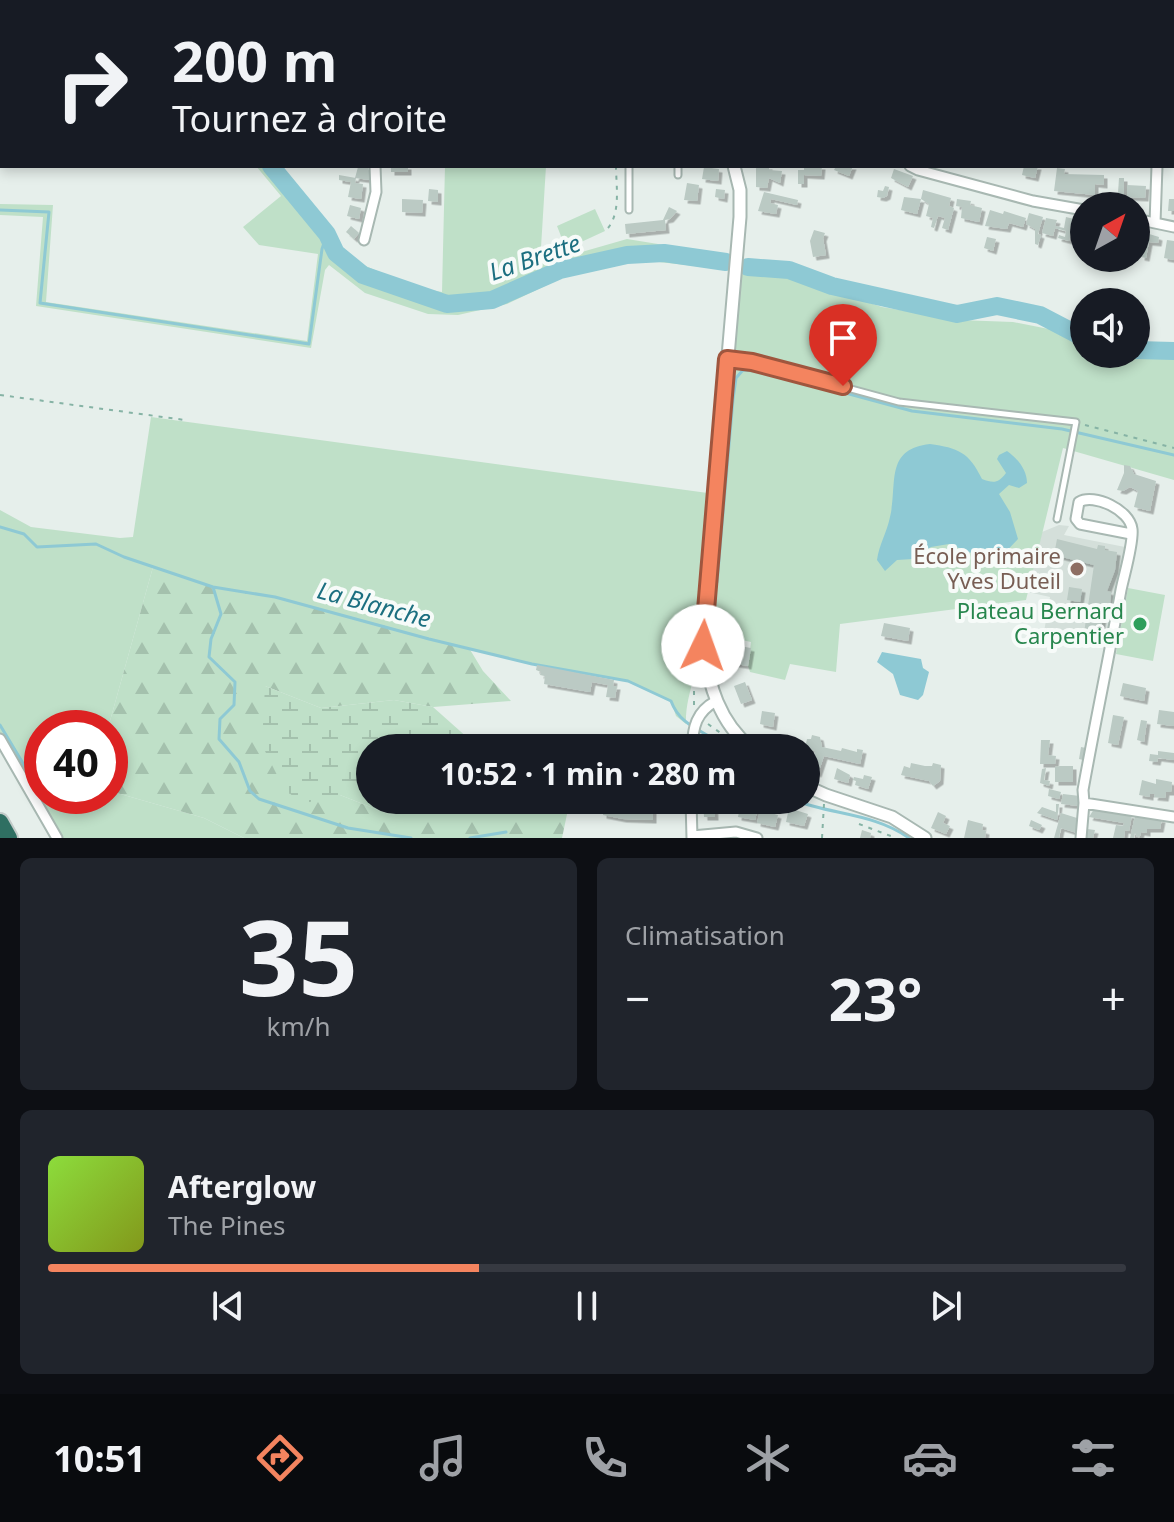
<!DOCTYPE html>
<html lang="fr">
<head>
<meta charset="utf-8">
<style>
  body { margin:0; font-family:"Noto Sans",sans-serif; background:#20242c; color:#f1f3f6; height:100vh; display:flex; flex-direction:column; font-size:30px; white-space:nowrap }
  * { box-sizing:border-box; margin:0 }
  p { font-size:26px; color:#9ea1a6 }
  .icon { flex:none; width:44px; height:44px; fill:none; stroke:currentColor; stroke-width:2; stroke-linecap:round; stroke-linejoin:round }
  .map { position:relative; height:838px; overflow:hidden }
  .drawer { display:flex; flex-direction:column; gap:20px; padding:20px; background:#0d0f14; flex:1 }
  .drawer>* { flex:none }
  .banner { position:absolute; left:0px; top:0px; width:1174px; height:168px; box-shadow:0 4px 12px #0003; background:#171b24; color:#f1f3f6; overflow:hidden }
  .needle { width:52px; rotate:40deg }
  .tools { position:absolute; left:1070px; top:192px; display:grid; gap:16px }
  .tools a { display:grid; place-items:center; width:80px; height:80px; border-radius:50%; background:#171b24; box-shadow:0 4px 12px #0003; font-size:40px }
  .speed { position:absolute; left:24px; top:710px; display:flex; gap:16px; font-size:40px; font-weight:700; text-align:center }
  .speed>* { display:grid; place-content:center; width:104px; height:104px; border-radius:50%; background:#171b24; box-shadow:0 4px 12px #0003; line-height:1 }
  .speed .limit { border:12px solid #d22; background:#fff; color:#111 }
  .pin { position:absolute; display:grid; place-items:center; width:68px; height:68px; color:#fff; margin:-82px -34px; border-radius:50% 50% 50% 0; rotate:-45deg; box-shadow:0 0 8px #0007 }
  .pin .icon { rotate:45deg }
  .me { position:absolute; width:88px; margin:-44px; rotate:3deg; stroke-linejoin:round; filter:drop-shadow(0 0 6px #0008) }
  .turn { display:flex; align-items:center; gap:28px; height:168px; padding:0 40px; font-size:36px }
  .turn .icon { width:104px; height:104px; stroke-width:2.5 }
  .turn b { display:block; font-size:56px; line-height:68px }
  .big { font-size:60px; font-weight:700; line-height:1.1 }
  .drawer .card { flex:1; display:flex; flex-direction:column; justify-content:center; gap:12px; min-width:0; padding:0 28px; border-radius:12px; background:#20242c }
  .drawer .dial { align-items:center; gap:0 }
  .dial b { font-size:104px; line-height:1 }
  .song { display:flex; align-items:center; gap:24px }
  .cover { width:96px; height:96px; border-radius:12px; background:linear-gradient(135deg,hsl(90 70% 55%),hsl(70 70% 35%)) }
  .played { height:8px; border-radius:4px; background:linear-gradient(90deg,#f4845f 40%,#363941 40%) }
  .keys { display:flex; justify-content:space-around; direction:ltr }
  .heat { display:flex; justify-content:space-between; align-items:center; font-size:44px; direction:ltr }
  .drawer .tiles { flex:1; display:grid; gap:20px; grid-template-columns:1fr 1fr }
  .card:last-child { grid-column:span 2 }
  .trip { position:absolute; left:356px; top:734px; width:464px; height:80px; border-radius:40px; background:#171b24; box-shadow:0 4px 12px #0003; font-weight:700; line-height:80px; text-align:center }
  .tab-bar { display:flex; height:128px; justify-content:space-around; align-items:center; background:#090b0e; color:#9ea1a6 }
  .tab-bar .icon { width:56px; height:56px }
  .tab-bar .on { color:#f4845f }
  .tab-bar b { font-size:36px; color:#f1f3f6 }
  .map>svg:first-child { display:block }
  .built { fill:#d4dfda }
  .green { fill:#bfe0c8 }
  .forest { fill:url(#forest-firs) }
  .wetland { fill:url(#wetland-marsh) }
  .water { fill:#8ec9d4 }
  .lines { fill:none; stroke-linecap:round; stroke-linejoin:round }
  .stream { stroke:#8ec9d4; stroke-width:3 }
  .river { stroke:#8ec9d4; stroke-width:18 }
  .building { fill:#bbcac4; filter:url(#shadow) }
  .service-casing { stroke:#a8b8b2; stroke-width:9 }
  .minor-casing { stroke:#a8b8b2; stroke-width:13 }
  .tertiary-casing { stroke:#a8b8b2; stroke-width:15 }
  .motorway-casing { stroke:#c2cac8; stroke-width:20 }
  .path { stroke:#86b3a5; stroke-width:2; stroke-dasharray:4 6; stroke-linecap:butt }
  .service { stroke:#fff; stroke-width:5 }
  .minor { stroke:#fff; stroke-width:9 }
  .tertiary { stroke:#fff; stroke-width:11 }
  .motorway { stroke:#2f6f62; stroke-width:16 }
  .route-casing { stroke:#9f563e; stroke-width:20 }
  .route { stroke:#f4845f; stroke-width:14 }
  .education-dot { fill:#8d6e63; stroke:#f7fbf9; stroke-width:3 }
  .leisure-dot { fill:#2e9e5b; stroke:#f7fbf9; stroke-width:3 }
  .labels { text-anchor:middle; stroke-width:8; stroke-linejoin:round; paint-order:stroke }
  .education-label { font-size:22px; fill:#785e54; stroke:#f7fbf9; text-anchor:end }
  .leisure-label { font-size:22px; fill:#27864d; stroke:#f7fbf9; text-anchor:end }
  .water-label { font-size:24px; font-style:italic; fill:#1c6f80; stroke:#f7fbf9 }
</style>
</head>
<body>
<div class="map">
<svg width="1174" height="838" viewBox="0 0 1174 838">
  <defs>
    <pattern id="forest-firs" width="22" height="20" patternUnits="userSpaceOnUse" patternTransform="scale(2)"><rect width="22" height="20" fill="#bfe0c8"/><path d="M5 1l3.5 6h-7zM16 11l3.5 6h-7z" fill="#a4c1ad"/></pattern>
    <pattern id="wetland-marsh" width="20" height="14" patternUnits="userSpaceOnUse" patternTransform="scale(2)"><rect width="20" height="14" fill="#bfe0c8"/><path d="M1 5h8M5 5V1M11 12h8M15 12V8" fill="none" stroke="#a4c1ad"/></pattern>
    <filter id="shadow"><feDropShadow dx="3.5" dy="3.5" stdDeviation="0" flood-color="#0004"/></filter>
  </defs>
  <rect width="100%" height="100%" fill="#e6efeb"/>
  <path class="built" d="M1059,525L1069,526L1064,535L1125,547L1106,644L1044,632L1050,597L1028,592L1042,532Z"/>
  <path class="green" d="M256,166H277L337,244L356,262L415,287L442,292L445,166H546L540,264L627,239L726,255L723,269L631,259L566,276L507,304L458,315L428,314L365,293L329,265L325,270L311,348L36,306L43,217L0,215V204L53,205L46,302L307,341L318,254L259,245L243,227L281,196Z
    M595,209L605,231L566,249L557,226Z
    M735,273L796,279L882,307L959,320L1013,322L1084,336V354H1136V347L1174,354V480L1063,448L1026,600L840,624L836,672L790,664L785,680L750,672L748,666L751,642L703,632C702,664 685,692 686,724L676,716L671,701L628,681L537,665L429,639L275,597L213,587L153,567L108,728H42V796H110V791L204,818L244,838H57L0,739V510L31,527L120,538L133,537L151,417L715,494Z
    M1128,588L1165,595L1153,661L1116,654Z"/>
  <path class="forest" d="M153,567L213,587L275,597L469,648L483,671L511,701L433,707L394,700L321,708L265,686L340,795L391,815L424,807L497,810L570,800L562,838H244L204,818L110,791V728H108Z"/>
  <path class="wetland" d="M265,686L321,708L394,700L433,707L469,739L474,748H370V800H498L497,810L424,807L391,815L340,795L301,804L283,787L262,745Z"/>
  <path class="water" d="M930,444C958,448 969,452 982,479C993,483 998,484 1006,473L997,459L999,455L1007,451C1018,459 1027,470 1027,483L1019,488L1009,485L999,494L1010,512L1018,539L998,560L991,561L949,544L931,547L913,559L897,560L885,571L877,560C879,545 887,532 890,517C898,484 884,449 930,444Z
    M882,652L921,659L923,668L929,672L923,695L918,700L900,695L893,674L877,662Z"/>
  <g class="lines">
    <path class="stream" d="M0,210L49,212L40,303L309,344L322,249L327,234
      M0,527L24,534L37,547L96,544L124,557L213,587L275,597L429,639L532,664L628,681L671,701C681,728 705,730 727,748
      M717,582L733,399L736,378L743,370L768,372L912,411L1062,429L1174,455
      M213,587L221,614L211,639L209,657L235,682L234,705L220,719L219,739L239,762L250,791L259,799L348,828L411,838
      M0,725L30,775L42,780
      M794,800C832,815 874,813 909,838
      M470,838L506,832"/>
    <path class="river" d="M4,0L51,2
      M271,166L327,234L336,253L363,275L447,304L492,300L560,270L627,255L664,253L726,262
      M748,267L789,270L832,286L957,314L997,306L1040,315L1084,338
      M1136,350L1174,351"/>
  </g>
  <path class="building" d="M368,166L370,180L355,178L358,167Z
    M391,166H408V172H391Z
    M756,166H769V170L782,171L780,183L769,178L767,188L756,187Z
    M804,166H822L821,176L804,175V184H798V170H804Z
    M836,166H853L849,176L834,170Z
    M1024,166H1038L1035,178L1022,175Z
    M704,167L719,169L718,181L702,179Z
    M1057,168L1065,169L1064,174L1104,175V185L1095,184V195L1054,191Z
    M894,169L913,176L908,187L891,178Z
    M339,175L356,178L355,183L363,184L361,199L348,197L351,182L339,180Z
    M1119,178H1124V202H1109L1111,193H1118Z
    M687,183L699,185L697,201L684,200Z
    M1127,185L1146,186L1145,198L1127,197Z
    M885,186L889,187L887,196L883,198L877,197L878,190L883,191Z
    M429,189L438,190V202L428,201Z
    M716,189L725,190L724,199L715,197Z
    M923,190L951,198L949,206L954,208L948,230L942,228L945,218L938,216L934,228L931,227L933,218L926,216L929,204L921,199Z
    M764,192L798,200L797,205L771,199L770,203L778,205L776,214L758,211Z
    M904,197L921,199L917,214L901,210Z
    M402,199L423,200L422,213L402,212Z
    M957,199L971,201L970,205L982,208L979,222L961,218L962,207L956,206Z
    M1169,199H1174V211H1168Z
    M350,205L361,208L359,219L347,216Z
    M669,207L677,211L670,219L665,220L666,230L626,234L625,224L663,220Z
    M990,210L1003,214L1004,211L1026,218L1023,227L1009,223L1007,229L985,226Z
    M1029,213L1043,217L1038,234L1041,235L1038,245L1035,244V229L1026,224Z
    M1066,217L1074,219L1069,241L1058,238L1059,235L1065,237L1066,231L1055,228L1053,236L1042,233L1046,218L1057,220L1055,226L1064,228Z
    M1075,221L1084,224V235L1072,232Z
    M351,226L359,233L354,239L346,232Z
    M814,230L825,233L823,238L826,255L813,257L810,241Z
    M1137,231L1145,232L1143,248L1146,233L1159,237L1158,243L1149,242L1146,258L1141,257L1142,251L1137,247Z
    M987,237L996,239L993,251L984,248Z
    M1167,240L1174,241V260L1164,258Z
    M1124,465L1130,466L1134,474L1156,481L1150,511L1134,507L1138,491L1130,487L1123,491L1117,490L1124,473Z
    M1057,539L1097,549L1098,545L1105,546V550L1117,552L1115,570L1107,591L1111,592L1110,605L1107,612L1104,611L1100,635L1084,633L1094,565L1054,555Z
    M1069,587L1082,589L1080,602L1067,600Z
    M884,623L910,628L908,641L881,636Z
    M733,645L751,648L748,666L730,663Z
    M537,665L614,680L613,686H617L615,698L606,697L608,685L592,682L590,692L544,684L545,676L540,675L541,672L536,670Z
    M745,682L752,700L741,704L734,686Z
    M1123,683L1146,688L1144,701L1120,696Z
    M1159,710L1174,712V726L1157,724Z
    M762,711L775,713L773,727L760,724Z
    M1113,715L1124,717L1118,745L1108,743Z
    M1141,720L1147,721L1144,742L1137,740Z
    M579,735L595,737V740H590V748H576Z
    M812,735L820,737L822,747L841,751L842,748L857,752V749L863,750L860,764L824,756L818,774L811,771L815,751L805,748L807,739H811Z
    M1041,740H1050L1048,755L1056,756L1055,764H1040Z
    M616,743L637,746V748H615Z
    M1081,747L1086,748L1083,760L1079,759Z
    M1158,751L1174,753V760L1158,758L1157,762L1149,761L1150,754L1158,755Z
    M911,763L925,766H932L933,763L941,765L940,781L933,786L929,781L901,775L904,766L910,768Z
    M1060,766H1073V782H1055V767Z
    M837,768L850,775L848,783L834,779Z
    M1046,768L1044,780L1050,781L1049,786L1040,783L1042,769Z
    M864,775L872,777L868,789L855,785L856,781L853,780L854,777L863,779Z
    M1156,779L1172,782L1171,792H1166L1165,798L1154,797L1155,794H1150V797L1139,795L1142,780L1156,784Z
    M1049,789L1061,792L1059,799L1048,796Z
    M1063,794L1080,796L1079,806L1061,804Z
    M703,800H714L715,817H704Z
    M750,802L759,804L755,820L738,817L740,806L748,808Z
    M1056,804H1059L1057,820L1037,813L1042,807L1056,812Z
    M604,806L653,810V820L623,819L603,815Z
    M789,808L808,814L804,826L786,822Z
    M1094,809L1132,815L1129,831L1125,830L1124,838H1113L1116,825L1123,826L1124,823L1089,817Z
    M760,810L778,815L775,827L757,823Z
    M938,812L946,816L943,823L950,826L946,834L931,828Z
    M1061,813L1077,818V833L1061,828L1059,838H1054Z
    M1135,816L1162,819L1160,829H1147V833L1141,832L1140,836L1137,837L1135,833L1134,838H1130Z
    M968,820L983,824L982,830L986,831L985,838H964Z
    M1031,820L1042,825L1039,830L1029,826Z
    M1087,829L1095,830L1093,838H1085Z
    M862,830L871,833L870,838H860Z"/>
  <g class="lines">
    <defs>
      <path id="service" d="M738,2L739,0
        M629,166V210
        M678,166V175
        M730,359L752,362L899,402L1076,422L1057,519"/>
      <path id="minor" d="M192,2L193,0
        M379,2V0
        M681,2V0
        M1161,2V0
        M1172,74H1174
        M910,166L918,170L1033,201L1084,210
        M1136,219L1174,227
        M1155,223L1157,166
        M364,240L376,192L375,166
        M0,739L57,838
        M692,748C693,727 696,712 716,701
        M691,800L692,838
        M1084,803L1174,817
        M692,836L736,832L757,838
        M1081,838L1084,803L1083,790C1095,723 1109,657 1121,590C1124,575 1134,542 1132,529C1130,510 1094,493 1079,502L1076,519L1080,524L1131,534"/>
      <path id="tertiary" d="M462,0L474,2
        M734,166L740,190V217L703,646C709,685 719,722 751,748
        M806,786L826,795L892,817L925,838"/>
      <path id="motorway" d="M0,822L9,838"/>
    </defs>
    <use href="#service" class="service-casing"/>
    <use href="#minor" class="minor-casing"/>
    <use href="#tertiary" class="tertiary-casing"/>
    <use href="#motorway" class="motorway-casing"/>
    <path class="path" d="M230,0L234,2
      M608,228C621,212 616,185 616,166
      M0,395L185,420
      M1085,425L1174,448
      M694,705V660
      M708,724L722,734
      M859,824L896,838
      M822,838L824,804"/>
    <use href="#service" class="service"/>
    <use href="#minor" class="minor"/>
    <use href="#tertiary" class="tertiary"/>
    <use href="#motorway" class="motorway"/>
  </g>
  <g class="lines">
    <defs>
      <path id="route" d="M703,646L727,359L752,362L843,386"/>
    </defs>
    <use href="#route" class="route-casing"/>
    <use href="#route" class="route"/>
  </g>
  <circle class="education-dot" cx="1077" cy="569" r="8"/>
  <circle class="leisure-dot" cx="1140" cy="624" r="8"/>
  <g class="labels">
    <g class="education-label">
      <text x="1061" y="564">École primaire<tspan x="1061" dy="25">Yves Duteil</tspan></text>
    </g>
    <g class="leisure-label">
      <text x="1124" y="619">Plateau Bernard<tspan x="1124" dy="25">Carpentier</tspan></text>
    </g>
    <g class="water-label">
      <text transform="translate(535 258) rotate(-19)" y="8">La Brette</text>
      <text transform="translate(374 605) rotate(15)" y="8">La Blanche</text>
    </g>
  </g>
</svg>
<div class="tools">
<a><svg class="needle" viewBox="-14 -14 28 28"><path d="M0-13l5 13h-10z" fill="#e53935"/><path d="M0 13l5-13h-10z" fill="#9ea1a6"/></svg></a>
<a><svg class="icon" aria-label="sound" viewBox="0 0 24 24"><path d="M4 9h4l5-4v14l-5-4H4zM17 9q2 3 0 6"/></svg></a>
</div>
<div class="speed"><div class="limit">40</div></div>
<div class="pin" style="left:843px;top:386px;background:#d93025"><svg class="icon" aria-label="arrive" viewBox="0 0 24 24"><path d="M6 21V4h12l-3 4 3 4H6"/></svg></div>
<svg class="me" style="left:703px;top:646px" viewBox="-20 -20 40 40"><circle r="19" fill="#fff"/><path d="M0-13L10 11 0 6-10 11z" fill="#f4845f"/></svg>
<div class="trip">10:52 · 1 min · 280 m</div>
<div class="banner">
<div class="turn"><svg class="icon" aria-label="right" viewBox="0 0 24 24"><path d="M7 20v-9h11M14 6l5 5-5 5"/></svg><div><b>200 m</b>Tournez à droite</div></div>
</div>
</div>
<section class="drawer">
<div class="tiles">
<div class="card dial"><b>35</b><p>km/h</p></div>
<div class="card"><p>Climatisation</p>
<div class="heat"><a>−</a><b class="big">23°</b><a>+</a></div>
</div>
<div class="card">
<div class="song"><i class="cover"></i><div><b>Afterglow</b><p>The Pines</p></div></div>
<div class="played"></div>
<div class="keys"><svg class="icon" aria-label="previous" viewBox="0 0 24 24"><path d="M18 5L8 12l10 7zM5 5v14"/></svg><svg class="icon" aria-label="pause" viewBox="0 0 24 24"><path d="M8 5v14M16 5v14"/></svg><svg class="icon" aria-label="next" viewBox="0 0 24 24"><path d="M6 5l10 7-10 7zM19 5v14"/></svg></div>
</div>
</div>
</section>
<nav class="tab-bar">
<b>10:51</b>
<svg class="icon on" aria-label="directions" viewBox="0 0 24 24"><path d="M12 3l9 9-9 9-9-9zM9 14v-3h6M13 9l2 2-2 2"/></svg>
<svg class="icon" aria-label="music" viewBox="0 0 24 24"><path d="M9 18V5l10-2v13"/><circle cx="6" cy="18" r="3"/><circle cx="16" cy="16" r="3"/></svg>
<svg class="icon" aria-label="phone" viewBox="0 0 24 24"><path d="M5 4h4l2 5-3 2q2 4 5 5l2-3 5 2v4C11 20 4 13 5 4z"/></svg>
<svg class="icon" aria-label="climate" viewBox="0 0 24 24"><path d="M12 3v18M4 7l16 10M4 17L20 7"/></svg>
<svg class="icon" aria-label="car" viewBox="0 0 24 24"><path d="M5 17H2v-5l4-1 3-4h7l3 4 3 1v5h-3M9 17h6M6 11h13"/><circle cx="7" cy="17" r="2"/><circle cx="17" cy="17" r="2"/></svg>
<svg class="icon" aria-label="filters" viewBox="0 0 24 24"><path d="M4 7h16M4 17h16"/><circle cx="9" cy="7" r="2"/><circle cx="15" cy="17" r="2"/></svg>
</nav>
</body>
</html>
